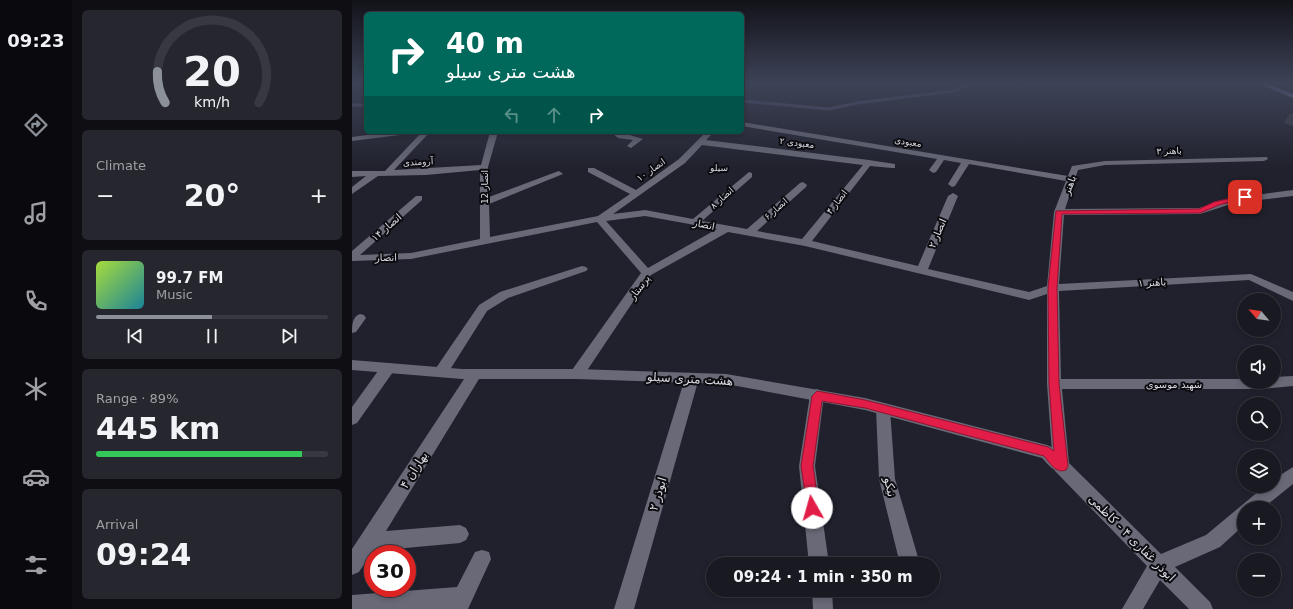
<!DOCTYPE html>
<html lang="en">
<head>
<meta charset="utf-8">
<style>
  body { margin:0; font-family:"DejaVu Sans",Cairo,sans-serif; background:#26262f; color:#f1f3f6; height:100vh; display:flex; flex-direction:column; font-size:15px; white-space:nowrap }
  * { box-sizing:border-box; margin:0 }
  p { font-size:13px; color:#9fa0a5 }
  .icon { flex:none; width:22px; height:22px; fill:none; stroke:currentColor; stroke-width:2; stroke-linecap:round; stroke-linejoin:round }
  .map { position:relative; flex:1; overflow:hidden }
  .side { display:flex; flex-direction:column; gap:10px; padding:10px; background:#0e0e13; width:280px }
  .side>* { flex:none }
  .guide { position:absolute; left:12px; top:12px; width:380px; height:122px; border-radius:6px; box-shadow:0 2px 6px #0003,0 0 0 1px #373840; background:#00695c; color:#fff; overflow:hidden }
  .needle { width:26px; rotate:299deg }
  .controls { position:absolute; left:885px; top:293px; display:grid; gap:8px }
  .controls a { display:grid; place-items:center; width:44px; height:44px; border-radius:50%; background:#191922; box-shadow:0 2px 6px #0003,0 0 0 1px #373840; font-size:20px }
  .speed { position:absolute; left:12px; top:545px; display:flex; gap:8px; font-size:20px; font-weight:700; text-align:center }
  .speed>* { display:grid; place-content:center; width:52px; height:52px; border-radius:50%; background:#191922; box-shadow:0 2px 6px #0003,0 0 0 1px #373840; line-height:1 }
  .speed .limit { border:6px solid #d22; background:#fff; color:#111 }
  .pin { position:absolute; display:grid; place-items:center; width:34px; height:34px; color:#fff; margin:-17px; border-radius:8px; box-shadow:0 2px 6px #0006 }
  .me { position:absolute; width:44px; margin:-22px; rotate:353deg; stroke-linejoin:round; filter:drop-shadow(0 0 3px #0008) }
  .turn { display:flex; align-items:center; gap:14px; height:84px; padding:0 16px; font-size:18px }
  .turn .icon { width:52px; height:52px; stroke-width:2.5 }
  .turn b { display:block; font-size:28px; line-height:34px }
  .lanes { display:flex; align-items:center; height:38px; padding:0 16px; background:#0003; justify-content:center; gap:20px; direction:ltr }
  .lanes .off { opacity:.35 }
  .big { font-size:30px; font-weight:700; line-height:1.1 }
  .side .card { flex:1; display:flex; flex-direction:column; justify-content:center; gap:6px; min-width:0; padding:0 14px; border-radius:6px; background:#26262f }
  .side .dial { align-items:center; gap:0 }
  .dial svg { height:104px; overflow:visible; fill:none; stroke:#373840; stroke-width:7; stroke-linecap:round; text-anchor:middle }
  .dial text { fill:#f1f3f6; stroke:none }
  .song { display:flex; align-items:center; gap:12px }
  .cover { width:48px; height:48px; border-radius:6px; background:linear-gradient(135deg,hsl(80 70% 55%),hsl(190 70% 35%)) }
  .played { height:4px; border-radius:2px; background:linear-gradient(90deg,#8c9099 50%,#373840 50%) }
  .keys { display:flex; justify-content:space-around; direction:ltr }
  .heat { display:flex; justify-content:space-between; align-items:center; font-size:22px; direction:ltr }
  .charge { height:6px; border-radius:3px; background:linear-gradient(90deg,#34c759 89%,#373840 0) }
  .trip { position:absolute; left:354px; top:557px; width:234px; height:40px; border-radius:20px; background:#191922; box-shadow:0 2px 6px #0003,0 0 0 1px #373840; font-weight:700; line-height:40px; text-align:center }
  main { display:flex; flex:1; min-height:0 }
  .dock { display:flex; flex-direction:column; width:72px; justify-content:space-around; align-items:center; background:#0a0a0e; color:#9fa0a5 }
  .dock .icon { width:28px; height:28px }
  .dock .selected { color:#8c9099 }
  .dock b { font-size:18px; color:#f1f3f6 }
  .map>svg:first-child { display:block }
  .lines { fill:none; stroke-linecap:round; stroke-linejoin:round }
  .stream { stroke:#4f4f6c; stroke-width:3 }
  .minor { fill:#696977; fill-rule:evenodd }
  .tertiary { fill:#696977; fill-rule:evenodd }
  .trunk { fill:#8482c0; fill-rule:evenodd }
  .wall { fill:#3b3b47 }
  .building { fill:#454552; stroke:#303039 }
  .route { fill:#e11d48; stroke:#92132f }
  .labels { text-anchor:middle; stroke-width:4; stroke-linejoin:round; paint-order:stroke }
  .far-street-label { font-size:9px; fill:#d9d9e2; stroke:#0b0b10 }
  .far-neighbourhood-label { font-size:9px; fill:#d9d9e2; stroke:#0b0b10 }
  .street-label { font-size:10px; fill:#d9d9e2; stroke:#0b0b10 }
  .near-street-label { font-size:12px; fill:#d9d9e2; stroke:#0b0b10 }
</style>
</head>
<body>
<main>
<nav class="dock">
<b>09:23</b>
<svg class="icon selected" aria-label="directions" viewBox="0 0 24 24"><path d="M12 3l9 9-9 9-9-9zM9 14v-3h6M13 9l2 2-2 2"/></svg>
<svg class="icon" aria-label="music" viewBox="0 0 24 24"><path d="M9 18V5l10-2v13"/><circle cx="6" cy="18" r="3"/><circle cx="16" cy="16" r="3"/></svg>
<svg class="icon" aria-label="phone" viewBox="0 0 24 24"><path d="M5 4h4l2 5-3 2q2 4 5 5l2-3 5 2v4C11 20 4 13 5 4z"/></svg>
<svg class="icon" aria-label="climate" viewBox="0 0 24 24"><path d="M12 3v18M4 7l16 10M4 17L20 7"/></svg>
<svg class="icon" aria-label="car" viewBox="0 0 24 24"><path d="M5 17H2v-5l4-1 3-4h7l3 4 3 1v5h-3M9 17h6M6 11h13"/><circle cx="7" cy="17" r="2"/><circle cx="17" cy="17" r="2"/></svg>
<svg class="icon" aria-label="filters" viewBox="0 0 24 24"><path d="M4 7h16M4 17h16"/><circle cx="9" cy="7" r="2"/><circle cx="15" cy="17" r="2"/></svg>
</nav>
<section class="side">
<div class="card dial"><svg viewBox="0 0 100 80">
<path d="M14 69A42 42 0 1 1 86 69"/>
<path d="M14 69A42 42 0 0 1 8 45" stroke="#8c9099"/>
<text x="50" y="56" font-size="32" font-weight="700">20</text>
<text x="50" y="72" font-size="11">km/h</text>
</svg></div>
<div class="card"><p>Climate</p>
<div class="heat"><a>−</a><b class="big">20°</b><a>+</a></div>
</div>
<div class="card">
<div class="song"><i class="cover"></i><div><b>99.7 FM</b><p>Music</p></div></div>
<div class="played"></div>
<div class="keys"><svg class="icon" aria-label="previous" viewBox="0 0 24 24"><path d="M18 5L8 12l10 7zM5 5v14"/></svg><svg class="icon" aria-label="pause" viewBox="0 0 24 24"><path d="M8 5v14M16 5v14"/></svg><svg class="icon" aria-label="next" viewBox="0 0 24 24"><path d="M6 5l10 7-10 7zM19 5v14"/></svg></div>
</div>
<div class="card"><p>Range · 89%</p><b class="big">445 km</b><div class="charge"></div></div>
<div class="card"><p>Arrival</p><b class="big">09:24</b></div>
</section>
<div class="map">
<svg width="941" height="609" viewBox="0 0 941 609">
  <rect width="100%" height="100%" fill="#21212d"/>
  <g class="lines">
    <path class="stream" d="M390,101L477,109L505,103L602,91L618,83
      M0,105H14"/>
    <path class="minor" d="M390,122L716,176L720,166L753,161L915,157L916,159L912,161L753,165L726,170L713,209L847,208L882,198L941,190V196L882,203L848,214L712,215L707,284L899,274L941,292V301L897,280L707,291L709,379H892V382H922V377L941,376V386L909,389H710L717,463L809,554L854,535L913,486H922V479L941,467V484L911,508H892V525L868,547L823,567L858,602L861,609H837L808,580L791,609H770L795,566L703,471L701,466L695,384V294L677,300L453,246L376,232L299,275L230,378L225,379L220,378L218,374L220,370L289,273L245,222L59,259L0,261V251L64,196H70V200L8,255L59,253L128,239V170L74,175L26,176L0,194V187L14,176L0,177V171H33L70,132H78L42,170L129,165L138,132H146L136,167L137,197L204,172L207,171L211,174L137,204L138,237L246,216L278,194L236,172V168H242L284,190L327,159L354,132H362L354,140L517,160L543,164V168H540L518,166L460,241L566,266L596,196L601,193L606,196L576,269L677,292L695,286L702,212L714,181L617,164L603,186L600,187L596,184L609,163L592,160L584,172L581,173L577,170L585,159L390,126ZM350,145L511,165L450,239L405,231L454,187L455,185L451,182L448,183L395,229L350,221L400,177V173L397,172L341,219L293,210L261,214L333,163ZM293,216L365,229L296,268L254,221Z
      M38,132H60L56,134L0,141V137Z
      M259,132H268L291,139L279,148L275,146L281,140L266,138Z
      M230,266L234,267L236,269L234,271L156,298L135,311L94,376L89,377L84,376L82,372L84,368L127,305L148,292Z
      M8,314L12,315L14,318L4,332L0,333C0,325 0,317 8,314Z
      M36,363L41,364L43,368L41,372L5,423L0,425V407L31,364Z
      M123,369L128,370L130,374L34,531L108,525L114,528L117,534L114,540L108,543L21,551L7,572L0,575V549L118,370Z
      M340,373L345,374L347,378L282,609H262L333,378L335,374Z
      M465,389L470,391L472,395L463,466L477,564H457L447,466L458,395L460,391Z
      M531,403L536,405L538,409L543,479L568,564H548L527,479L524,409L526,405Z
      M130,550L137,552L139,559L116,609H0V595L105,587L123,552Z
      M460,590H480L481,609H461Z"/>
    <path class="tertiary" d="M0,360L110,369H225L374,374L513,398L695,445C704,448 713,457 717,466L715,471C703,475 697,465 690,458L513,410L374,384L225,379H110L0,370Z"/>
    <path class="trunk" d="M905,83H914L941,94V98Z"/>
  </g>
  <path class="wall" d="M941,114V126L932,123L936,116Z"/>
  <path class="building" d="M938,114H941V118L936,116Z"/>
  <linearGradient id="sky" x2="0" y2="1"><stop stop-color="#121219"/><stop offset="0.49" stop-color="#3d4357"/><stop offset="1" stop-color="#3d4357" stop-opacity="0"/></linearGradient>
  <rect width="941" height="169" fill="url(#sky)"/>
  <path class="route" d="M893,195L896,197L895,198L867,205L848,213L710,214L705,288L707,384L716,466L714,470C704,474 698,463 692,456L513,408L470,401L461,466L467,508L465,513L460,514L456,513L449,466L460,396L465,391L513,400L696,447L702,451L697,384L696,288L704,211L847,209L862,202Z"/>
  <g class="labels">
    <g class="far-street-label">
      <text transform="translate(556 142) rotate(9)" y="3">معبودی</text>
      <text transform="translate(445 143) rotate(7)" y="3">معبودی ۲</text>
      <text transform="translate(817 151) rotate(-2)" y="3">باهنر ۳</text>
      <text transform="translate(66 162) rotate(-3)" y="3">آرومندی</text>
      <text transform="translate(299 170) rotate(-35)" y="3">انصار ۱۰</text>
      <text transform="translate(133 187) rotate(-90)" y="3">انصار 12</text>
      <text transform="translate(370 198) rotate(-42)" y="3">انصار ۸</text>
      <text transform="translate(485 202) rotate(-52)" y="3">انصار ۴</text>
      <text transform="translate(424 209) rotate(-41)" y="3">انصار ۶</text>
    </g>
    <g class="far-neighbourhood-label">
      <text x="367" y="171">سیلو</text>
    </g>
    <g class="street-label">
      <text transform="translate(717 185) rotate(-69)" y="4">باهنر</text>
      <text transform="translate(352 224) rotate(11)" y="4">انصار</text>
      <text transform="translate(34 227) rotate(-41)" y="4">انصار ۱۴</text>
      <text transform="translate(585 233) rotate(-67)" y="4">انصار ۲</text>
      <text transform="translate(34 257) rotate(-1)" y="4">انصار</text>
      <text transform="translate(800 282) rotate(-3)" y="4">باهنر ۱</text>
      <text transform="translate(287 287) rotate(-53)" y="4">پرستار</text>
      <text x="822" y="388">شهید موسوی</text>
    </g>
    <g class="near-street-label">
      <text transform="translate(338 379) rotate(3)" y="4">هشت متری سیلو</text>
      <text transform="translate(62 470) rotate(-58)" y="4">بهاران ۴</text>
      <text transform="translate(538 487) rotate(77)" y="4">نیکو</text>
      <text transform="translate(306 494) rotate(-74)" y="4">ابوذر ۲</text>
      <text transform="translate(780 538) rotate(45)" y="4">ابوذر غفاری ۴ - کاظمی</text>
    </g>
  </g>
</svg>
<div class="controls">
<a><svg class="needle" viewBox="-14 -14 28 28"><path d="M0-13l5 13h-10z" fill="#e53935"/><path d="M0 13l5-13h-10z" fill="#9fa0a5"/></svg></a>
<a><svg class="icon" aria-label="sound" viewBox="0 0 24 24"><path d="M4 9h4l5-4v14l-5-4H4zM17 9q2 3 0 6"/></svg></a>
<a><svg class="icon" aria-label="search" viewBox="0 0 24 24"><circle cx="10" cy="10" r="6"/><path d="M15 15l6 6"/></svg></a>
<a><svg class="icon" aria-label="layers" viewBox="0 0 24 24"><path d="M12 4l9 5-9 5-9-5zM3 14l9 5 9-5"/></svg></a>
<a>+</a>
<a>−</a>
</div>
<div class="speed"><div class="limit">30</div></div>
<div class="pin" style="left:893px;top:197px;background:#d93025"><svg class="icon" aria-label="arrive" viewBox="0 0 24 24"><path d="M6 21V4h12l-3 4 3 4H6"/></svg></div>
<svg class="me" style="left:460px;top:508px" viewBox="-20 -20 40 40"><circle r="19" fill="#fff"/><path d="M0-13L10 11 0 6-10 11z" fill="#e11d48"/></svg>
<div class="trip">09:24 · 1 min · 350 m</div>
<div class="guide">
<div class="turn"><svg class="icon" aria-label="right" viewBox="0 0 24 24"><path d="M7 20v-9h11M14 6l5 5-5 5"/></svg><div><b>40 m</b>هشت متری سیلو</div></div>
<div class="lanes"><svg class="icon off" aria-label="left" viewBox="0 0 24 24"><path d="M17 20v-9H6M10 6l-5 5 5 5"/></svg><svg class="icon off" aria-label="ahead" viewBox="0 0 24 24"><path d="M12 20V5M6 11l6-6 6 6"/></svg><svg class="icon" aria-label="right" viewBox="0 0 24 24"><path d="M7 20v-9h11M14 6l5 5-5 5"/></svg></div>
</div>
</div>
</main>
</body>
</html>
